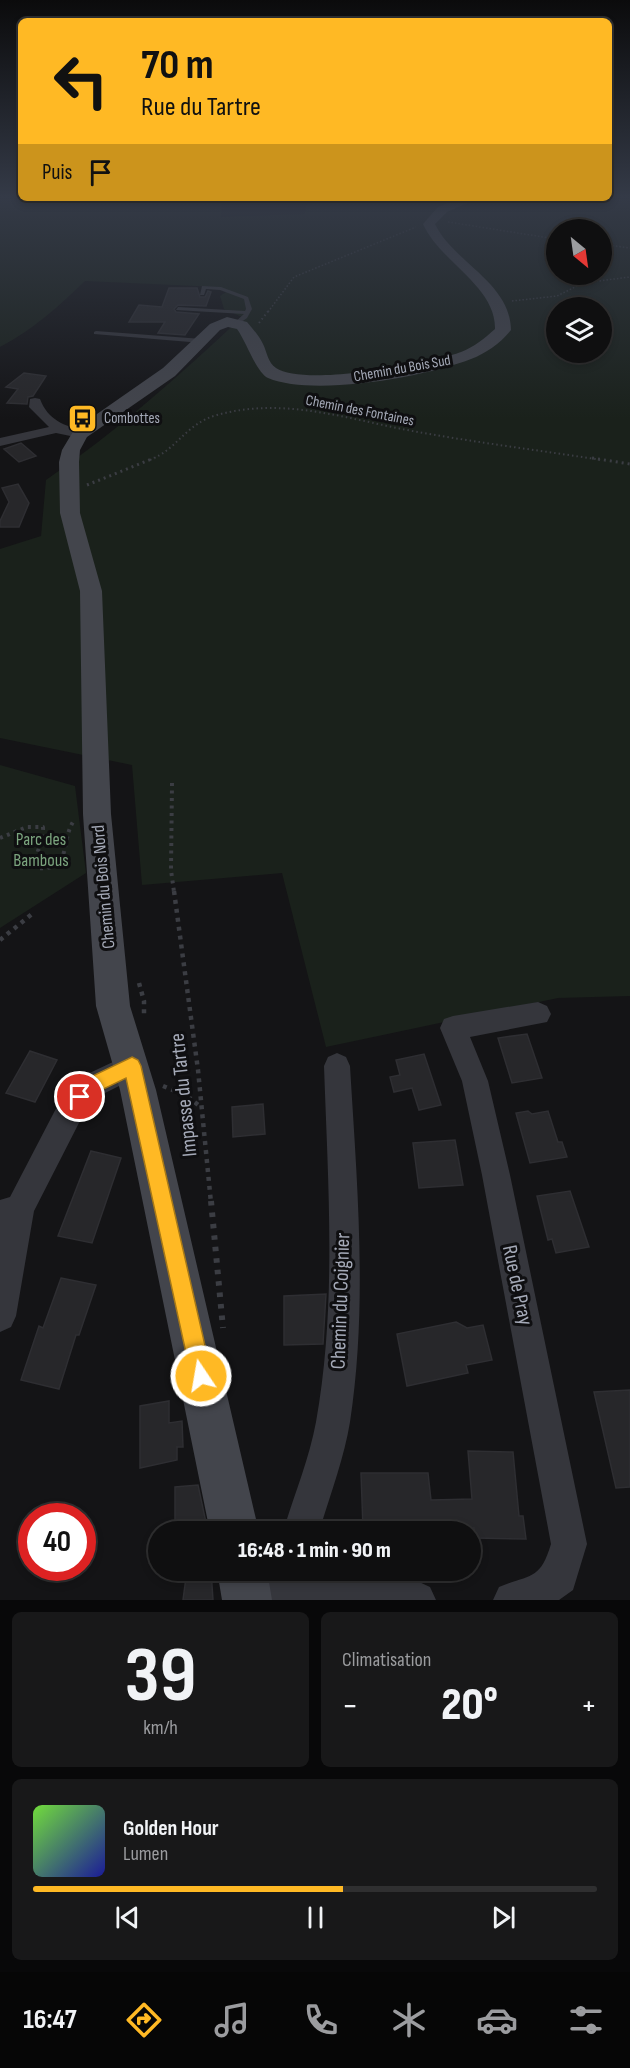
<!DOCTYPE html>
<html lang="fr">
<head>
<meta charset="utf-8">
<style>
  body { margin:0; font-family:"Sofia Sans Condensed",sans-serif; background:#181819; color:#f1f3f6; height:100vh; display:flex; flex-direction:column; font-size:22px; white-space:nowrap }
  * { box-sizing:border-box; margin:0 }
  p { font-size:20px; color:#9b9c9f }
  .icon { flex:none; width:33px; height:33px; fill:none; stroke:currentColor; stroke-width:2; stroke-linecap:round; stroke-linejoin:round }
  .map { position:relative; height:1600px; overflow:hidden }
  .details { display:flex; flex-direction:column; gap:12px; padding:12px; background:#080809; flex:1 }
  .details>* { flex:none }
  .hud { position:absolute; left:18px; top:18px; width:594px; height:183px; border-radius:9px; box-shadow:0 3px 9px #0003,0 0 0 2px #2f2f30; background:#ffb924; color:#111; overflow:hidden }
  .needle { width:39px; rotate:151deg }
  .buttons { position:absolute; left:546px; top:219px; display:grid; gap:12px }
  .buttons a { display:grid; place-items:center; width:66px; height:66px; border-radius:50%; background:#0f0f10; box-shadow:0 3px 9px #0003,0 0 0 2px #2f2f30; font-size:30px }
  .speed { position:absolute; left:18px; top:1503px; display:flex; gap:12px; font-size:30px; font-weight:700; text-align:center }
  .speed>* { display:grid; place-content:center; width:78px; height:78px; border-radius:50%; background:#0f0f10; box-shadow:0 3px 9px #0003,0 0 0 2px #2f2f30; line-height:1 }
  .speed .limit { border:9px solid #d22; background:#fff; color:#111 }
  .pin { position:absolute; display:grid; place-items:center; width:51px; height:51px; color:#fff; margin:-26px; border:3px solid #fff; border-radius:50%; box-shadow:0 2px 6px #0007 }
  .me { position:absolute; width:66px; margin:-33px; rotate:348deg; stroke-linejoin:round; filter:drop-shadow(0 0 4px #0008) }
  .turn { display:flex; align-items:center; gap:21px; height:126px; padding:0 24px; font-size:27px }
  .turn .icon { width:78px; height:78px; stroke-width:2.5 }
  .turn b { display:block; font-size:42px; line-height:51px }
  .then { display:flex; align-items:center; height:57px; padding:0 24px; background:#0003; gap:12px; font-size:22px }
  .big { font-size:45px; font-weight:800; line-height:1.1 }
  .details .widget { flex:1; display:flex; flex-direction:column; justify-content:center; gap:9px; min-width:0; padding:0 21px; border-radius:9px; background:#181819 }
  .details .dial { align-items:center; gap:0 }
  .dial b { font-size:78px; line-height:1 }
  .song { display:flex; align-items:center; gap:18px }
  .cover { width:72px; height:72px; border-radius:9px; background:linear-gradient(135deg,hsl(100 70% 55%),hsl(240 70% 35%)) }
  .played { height:6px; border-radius:3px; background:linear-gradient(90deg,#ffb924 55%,#2f2f30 55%) }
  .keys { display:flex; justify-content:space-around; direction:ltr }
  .heat { display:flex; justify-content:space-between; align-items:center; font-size:33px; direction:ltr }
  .details .tiles { flex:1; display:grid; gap:12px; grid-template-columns:1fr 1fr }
  .widget:last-child { grid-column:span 2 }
  .trip { position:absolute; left:148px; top:1521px; width:333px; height:60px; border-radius:30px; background:#0f0f10; box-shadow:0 3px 9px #0003,0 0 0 2px #2f2f30; font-weight:800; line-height:60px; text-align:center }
  .tabs { display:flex; height:96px; justify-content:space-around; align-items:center; background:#060606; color:#9b9c9f }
  .tabs .icon { width:42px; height:42px }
  .tabs .on { color:#ffb924 }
  .tabs b { font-size:27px; color:#f1f3f6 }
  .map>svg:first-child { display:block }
  .green { fill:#1a211b; fill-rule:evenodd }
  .building { fill:#27272a; stroke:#2e2e32; stroke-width:1.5 }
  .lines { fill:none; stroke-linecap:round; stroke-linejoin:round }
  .path-far5 { stroke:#3b3d43; stroke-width:1.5; stroke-dasharray:1.5 2; stroke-linecap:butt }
  .path-far4 { stroke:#3b3d43; stroke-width:2; stroke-dasharray:1.5 3; stroke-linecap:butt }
  .path-far3 { stroke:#3b3d43; stroke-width:3; stroke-dasharray:2 4; stroke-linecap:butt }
  .path-far2 { stroke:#3b3d43; stroke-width:4; stroke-dasharray:3 4.5; stroke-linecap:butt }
  .path-far1 { stroke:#3b3d43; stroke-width:4.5; stroke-dasharray:4 5; stroke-linecap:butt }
  .path { stroke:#3b3d43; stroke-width:6; stroke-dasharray:4.5 7; stroke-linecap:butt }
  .lane { fill:#35363c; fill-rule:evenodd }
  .street { fill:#35363c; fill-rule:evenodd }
  .secondary { fill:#43454c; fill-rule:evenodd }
  .route { fill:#ffb924; stroke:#a67817; stroke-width:1.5 }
  .labels { text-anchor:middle; stroke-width:6; stroke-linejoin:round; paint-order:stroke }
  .far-street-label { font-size:15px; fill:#a5aab8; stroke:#0f0f11 }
  .far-poi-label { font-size:15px; fill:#a5aab8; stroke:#0f0f11; text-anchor:start }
  .park-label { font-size:18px; fill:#7ba47e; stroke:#0f0f11 }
  .street-label { font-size:18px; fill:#a5aab8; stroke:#0f0f11 }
  .near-street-label { font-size:21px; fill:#a5aab8; stroke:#0f0f11 }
</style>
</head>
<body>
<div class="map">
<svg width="630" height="1600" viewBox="0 0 630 1600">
  <rect width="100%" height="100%" fill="#141416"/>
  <path class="green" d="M0,195H21V198H225H222L221,217L305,214L306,205L315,204L314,198H609V195H630V996L558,998L326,1047L282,873L142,885L132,765L0,738V549L41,536L46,480C116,432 180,375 242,317L224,309L220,296L229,290L218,287L85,281C59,306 33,330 0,347ZM556,230H602V274H556ZM556,308H602V352H556Z
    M0,765L75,786L86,873L0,928Z"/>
  <path class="building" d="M169,288H197L200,297H205L208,291L211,292L206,306L178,305L174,309L176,312L199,314L185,335L158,333L165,322H129L139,305L162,307Z
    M24,373L46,376L33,396L28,397L27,404L7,403L18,389L6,387Z
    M21,443L36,456L19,462L4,449Z
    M18,484L29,503L19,527H0V521L9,502L2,488Z
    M527,1034L542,1078L512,1083L498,1038Z
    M30,1051L57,1060L35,1102L6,1093Z
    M424,1054L441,1105L419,1110L412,1088L394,1092L390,1077L400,1075L396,1060Z
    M263,1104L265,1134L233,1137L232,1107Z
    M528,1111L532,1114L548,1111L558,1142H562L567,1157L530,1163L516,1113Z
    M455,1140L463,1185L419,1188L413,1143Z
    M91,1151L121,1158L92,1243L58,1236Z
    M570,1191L589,1247L556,1253L552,1239L548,1240L537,1196Z
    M61,1278L96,1285L79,1335H76L59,1389L21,1380L39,1326L43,1328Z
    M326,1294L323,1344L284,1345V1296Z
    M456,1322L467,1328L483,1325L492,1360L466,1365L468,1373L407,1386L397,1334Z
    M630,1390V1487L616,1488L594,1392Z
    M169,1401V1423L182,1421L183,1447H177V1460L140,1468V1406Z
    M468,1451L513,1452L519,1516H523L526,1539L475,1538L474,1528H363L361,1473H428L431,1500L472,1499Z
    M198,1485L208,1532H175V1487Z
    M187,1570H211L213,1600H183Z"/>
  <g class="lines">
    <path class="path-far5" d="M448,222L556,239
      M602,244L630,248
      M512,301L557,296L583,283L630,277
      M268,312L294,277L416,227"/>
    <path class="path-far4" d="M259,323L269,310
      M150,460C179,448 185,424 217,415C282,397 344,418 407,430C472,442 537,450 602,460"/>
    <path class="path-far3" d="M592,458L630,464
      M87,485L154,458"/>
    <path class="path-far2" d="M172,783L171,870L174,892
      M0,838L27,827H43C44,843 33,854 37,868C74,871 59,840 75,819"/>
    <path class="path-far1" d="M174,891L198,1070L211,1203
      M0,940L32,914
      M139,983L144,1001V1014
      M163,1086L187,1096L202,1108"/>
    <path class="path" d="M211,1201L223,1328"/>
    <path class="lane" d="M202,286L221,287L248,297L252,309L247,318L237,325L234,323L244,314L176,310L178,307L245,311L246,309L244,299L220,290L206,289L204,295H200Z
      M96,331L202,339L205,341L202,343L94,334V332Z"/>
    <path class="street" d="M438,198H461L468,201L464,204Z
      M35,398L40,399C48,420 64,426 85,431L87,434L85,437L80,438L56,433L0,446V438L49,427L29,407L30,399Z
      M538,1002L547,1006L551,1014L547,1022L470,1037L488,1081L510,1175L587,1544L573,1590L559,1600H493L499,1587C530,1574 540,1581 551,1544L482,1175L462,1081L440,1028L444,1019L453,1016Z
      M132,1053L141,1057L145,1066L141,1075L99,1096L82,1117L34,1211L16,1316L11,1327L0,1332V1200L10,1197L62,1097L79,1078Z
      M337,1053L346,1057L350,1066C357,1184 368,1304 350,1422C344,1459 330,1495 319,1532H283C294,1495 309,1460 316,1422C337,1305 328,1184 324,1066L328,1057Z
      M271,1570H321L417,1581L430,1587L436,1600H239L245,1587L269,1577Z"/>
    <path class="secondary" d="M461,198H479L447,212L435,224C454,263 510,282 511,330C501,343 485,354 471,359C425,377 313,397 268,378C256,372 246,341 237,329L228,327L220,330L175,376L87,437L80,450L79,462L80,513L102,591L111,814L130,1006L156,1090L259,1532H210L120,1090L96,1006L83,814L80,591L60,513L59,462L62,450L74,430L163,368L210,324L227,317L247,322C253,329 259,336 263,344C267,352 268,363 276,368C303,387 430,364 461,352C474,347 485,338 495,329C496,286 440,262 423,224L438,207Z
      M217,1570H267L272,1600H222Z"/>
  </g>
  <linearGradient id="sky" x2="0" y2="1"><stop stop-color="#0b0b0c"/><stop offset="0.47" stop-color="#343a47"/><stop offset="1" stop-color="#343a47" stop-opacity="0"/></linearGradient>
  <rect width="630" height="419" fill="url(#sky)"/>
  <path class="route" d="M132,1057L138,1060L141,1066L212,1376L209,1384L201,1387L194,1384L191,1376L126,1078L95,1093L86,1103L80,1106L74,1103L71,1097L82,1081Z"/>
  <defs>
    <symbol id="bus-square" viewBox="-11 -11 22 22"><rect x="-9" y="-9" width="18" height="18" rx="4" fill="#ffb924" stroke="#0f0f11"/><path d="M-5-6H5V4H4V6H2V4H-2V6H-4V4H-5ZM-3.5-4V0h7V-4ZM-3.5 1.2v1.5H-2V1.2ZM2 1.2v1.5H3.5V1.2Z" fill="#111"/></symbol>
  </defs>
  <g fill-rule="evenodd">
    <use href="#bus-square" x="66" y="402" width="33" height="33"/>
  </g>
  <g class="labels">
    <g class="far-street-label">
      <text transform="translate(402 368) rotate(-10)" y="5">Chemin du Bois Sud</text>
      <text transform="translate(360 410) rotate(11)" y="5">Chemin des Fontaines</text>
    </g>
    <g class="far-poi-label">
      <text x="104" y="423">Combottes</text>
    </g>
    <g class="park-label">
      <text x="41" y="845">Parc des<tspan x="41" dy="21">Bambous</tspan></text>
    </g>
    <g class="street-label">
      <text transform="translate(103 887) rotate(-95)" y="6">Chemin du Bois Nord</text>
    </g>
    <g class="near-street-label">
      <text transform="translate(183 1095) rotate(-96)" y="7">Impasse du Tartre</text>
      <text transform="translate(518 1285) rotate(78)" y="7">Rue de Pray</text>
      <text transform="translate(340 1301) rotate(-88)" y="7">Chemin du Coignier</text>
    </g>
  </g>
</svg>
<div class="buttons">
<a><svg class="needle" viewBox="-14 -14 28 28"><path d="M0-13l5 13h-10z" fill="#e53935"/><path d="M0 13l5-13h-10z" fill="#9b9c9f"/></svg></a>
<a><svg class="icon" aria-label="layers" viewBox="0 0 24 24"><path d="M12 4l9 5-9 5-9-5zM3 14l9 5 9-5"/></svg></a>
</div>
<div class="speed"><div class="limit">40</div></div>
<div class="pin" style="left:80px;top:1097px;background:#d93025"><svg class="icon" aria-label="arrive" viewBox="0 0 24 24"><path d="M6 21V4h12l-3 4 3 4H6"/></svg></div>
<svg class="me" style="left:201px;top:1376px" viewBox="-20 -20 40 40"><circle r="17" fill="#ffb924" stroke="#fff" stroke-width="3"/><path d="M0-11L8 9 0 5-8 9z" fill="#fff"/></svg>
<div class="trip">16:48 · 1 min · 90 m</div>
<div class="hud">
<div class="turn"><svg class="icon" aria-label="left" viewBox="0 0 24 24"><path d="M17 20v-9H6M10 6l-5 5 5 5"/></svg><div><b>70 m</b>Rue du Tartre</div></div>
<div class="then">Puis<svg class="icon" aria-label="arrive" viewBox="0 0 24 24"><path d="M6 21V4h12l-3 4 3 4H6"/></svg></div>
</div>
</div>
<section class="details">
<div class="tiles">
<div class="widget dial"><b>39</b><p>km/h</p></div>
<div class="widget"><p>Climatisation</p>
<div class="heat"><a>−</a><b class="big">20°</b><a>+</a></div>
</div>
<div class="widget">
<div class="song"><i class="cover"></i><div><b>Golden Hour</b><p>Lumen</p></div></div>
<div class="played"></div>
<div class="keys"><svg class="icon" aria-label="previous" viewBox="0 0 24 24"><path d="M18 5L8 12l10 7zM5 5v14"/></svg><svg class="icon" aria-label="pause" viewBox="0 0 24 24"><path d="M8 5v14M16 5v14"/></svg><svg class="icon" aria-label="next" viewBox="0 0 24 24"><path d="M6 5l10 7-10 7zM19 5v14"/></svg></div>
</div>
</div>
</section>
<nav class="tabs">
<b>16:47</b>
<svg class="icon on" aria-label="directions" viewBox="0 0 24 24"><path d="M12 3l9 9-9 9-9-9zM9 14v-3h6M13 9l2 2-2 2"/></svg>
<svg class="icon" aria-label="music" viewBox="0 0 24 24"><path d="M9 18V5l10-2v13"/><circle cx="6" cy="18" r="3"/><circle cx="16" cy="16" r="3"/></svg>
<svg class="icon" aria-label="phone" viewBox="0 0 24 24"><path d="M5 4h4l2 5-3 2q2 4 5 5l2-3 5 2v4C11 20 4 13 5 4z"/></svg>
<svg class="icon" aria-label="climate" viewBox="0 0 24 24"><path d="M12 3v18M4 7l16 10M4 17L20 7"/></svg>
<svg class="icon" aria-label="car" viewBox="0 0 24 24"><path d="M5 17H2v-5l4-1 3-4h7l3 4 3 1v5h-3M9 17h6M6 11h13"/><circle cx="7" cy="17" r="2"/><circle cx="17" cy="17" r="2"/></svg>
<svg class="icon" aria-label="filters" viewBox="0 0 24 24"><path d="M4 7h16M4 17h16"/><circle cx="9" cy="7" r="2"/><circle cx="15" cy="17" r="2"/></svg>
</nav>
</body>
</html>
